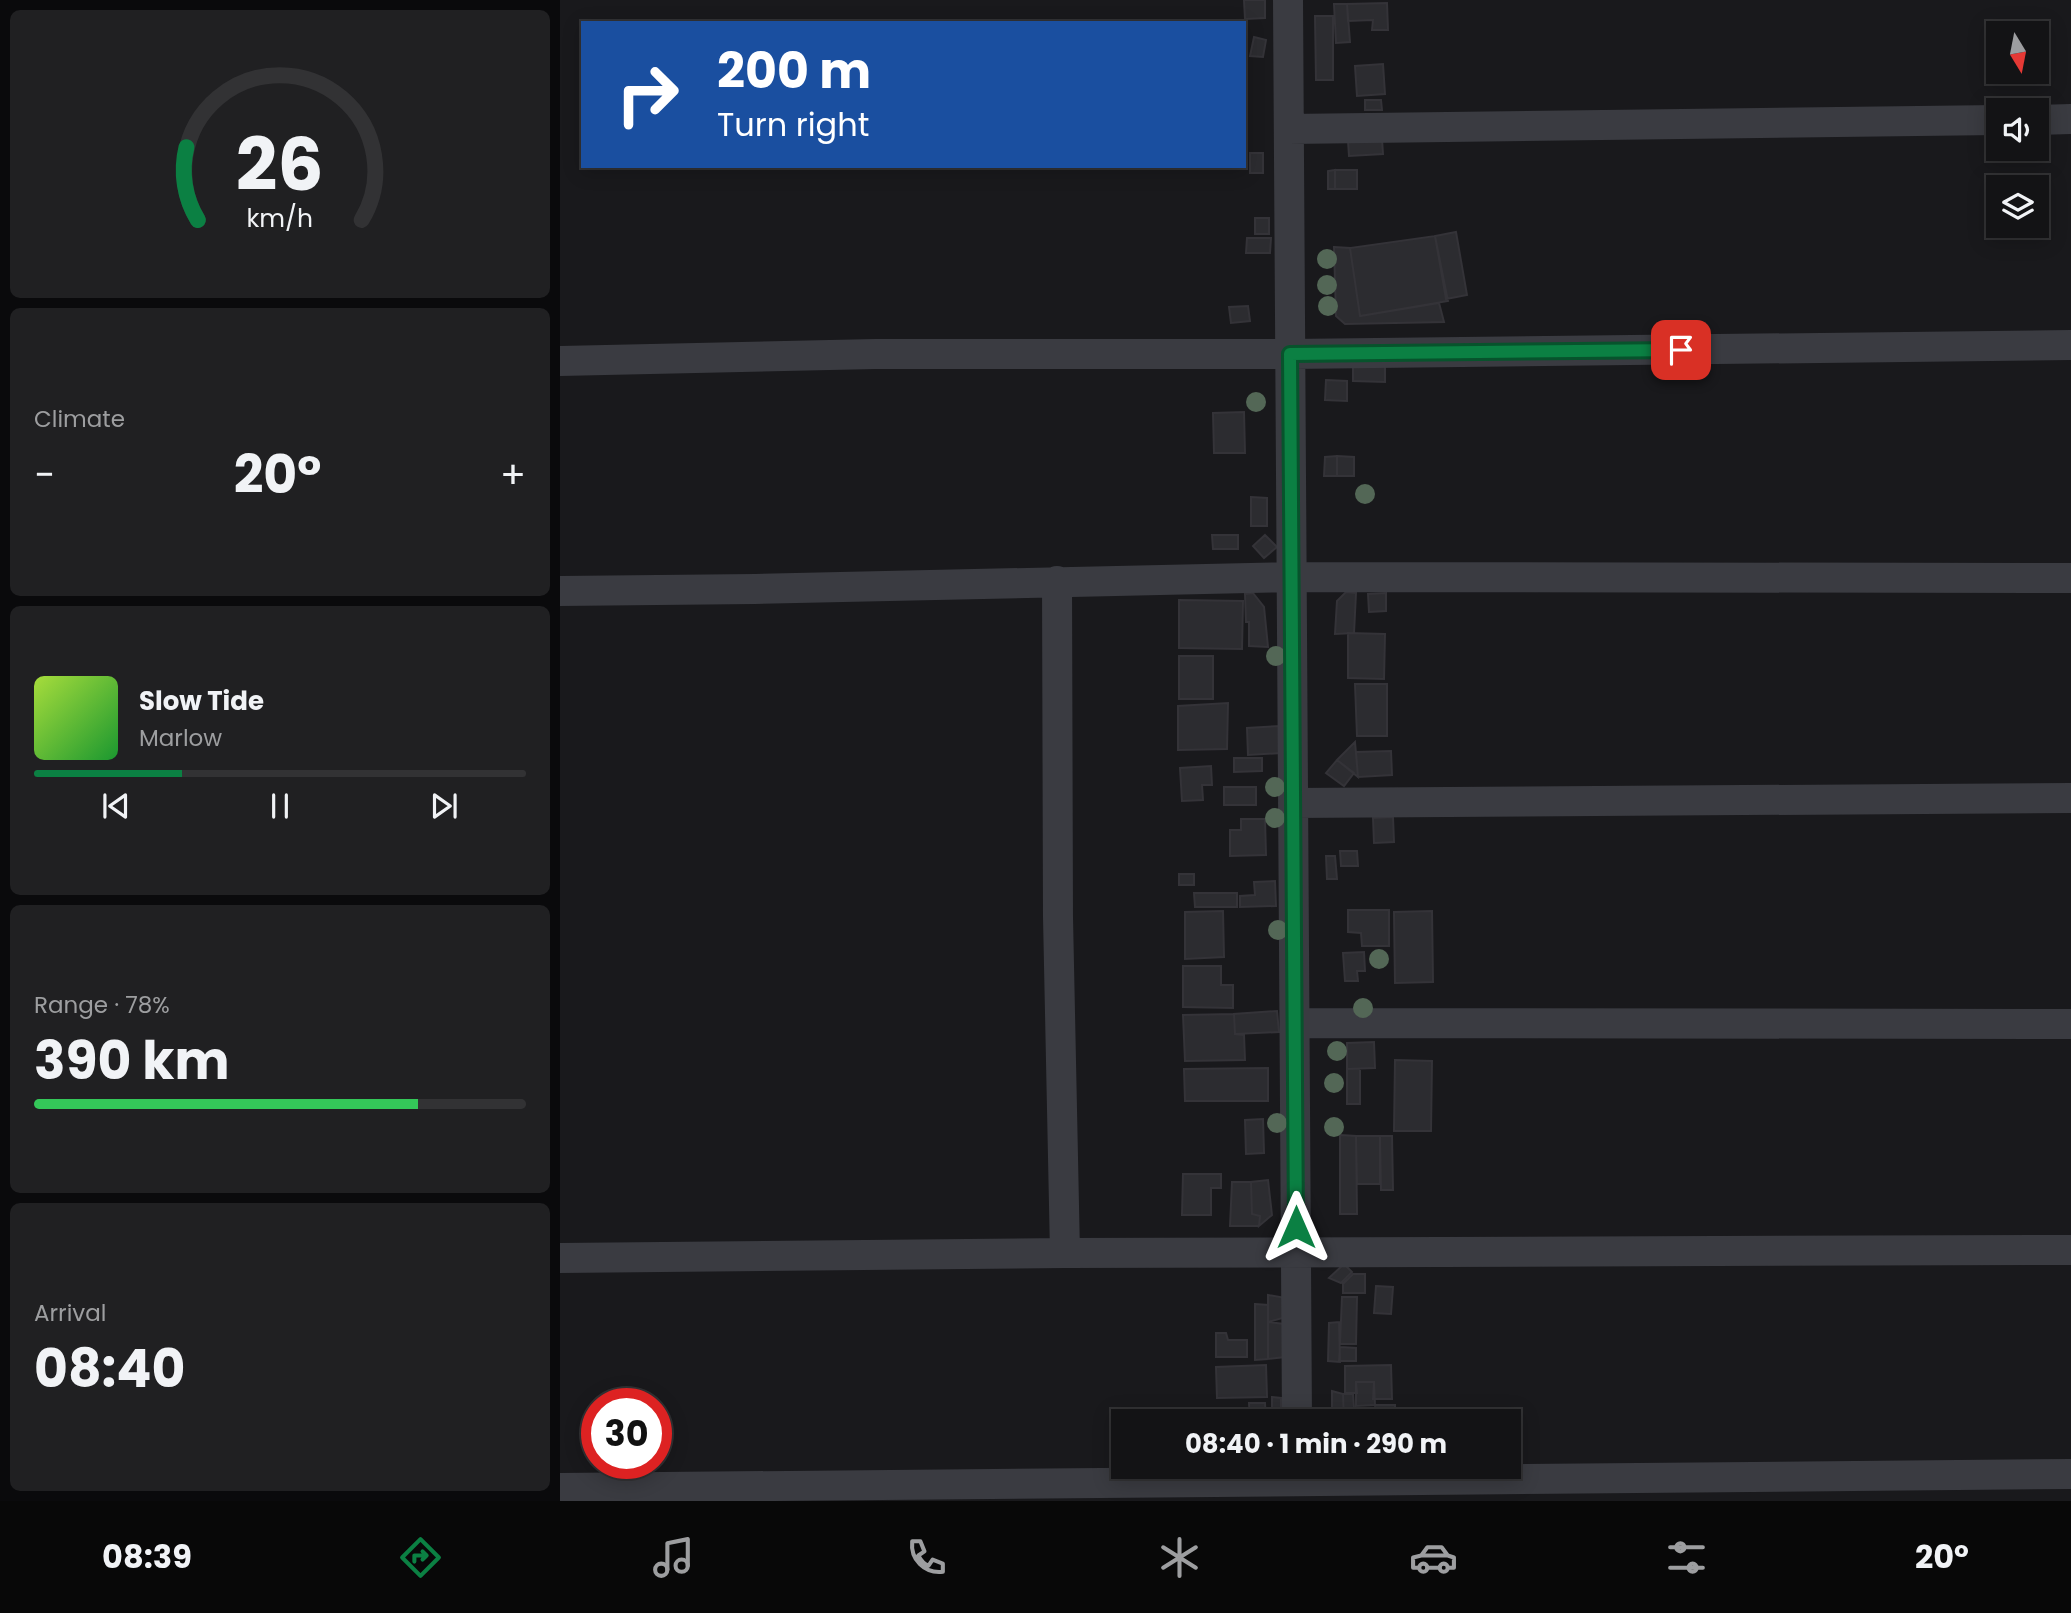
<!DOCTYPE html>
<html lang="en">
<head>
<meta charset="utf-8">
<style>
  body { margin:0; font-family:Poppins,sans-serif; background:#202022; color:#f1f3f6; height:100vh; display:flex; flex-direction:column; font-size:26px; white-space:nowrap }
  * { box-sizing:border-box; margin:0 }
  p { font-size:23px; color:#9d9ea0 }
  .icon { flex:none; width:38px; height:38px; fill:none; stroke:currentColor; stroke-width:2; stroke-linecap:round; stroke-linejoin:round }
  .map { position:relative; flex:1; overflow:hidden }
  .drawer { display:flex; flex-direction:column; gap:10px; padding:10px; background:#0a0a0c; width:560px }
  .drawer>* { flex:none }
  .guide { position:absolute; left:21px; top:21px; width:665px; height:147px; border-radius:0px; box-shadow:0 4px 18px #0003,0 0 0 2px #323234; background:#1a4fa0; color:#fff; overflow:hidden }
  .needle { width:46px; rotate:170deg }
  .tools { position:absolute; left:1426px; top:21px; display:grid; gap:14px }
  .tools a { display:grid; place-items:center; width:63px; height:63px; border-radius:0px; background:#131315; box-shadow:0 4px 18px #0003,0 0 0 2px #323234; font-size:35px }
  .speed { position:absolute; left:21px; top:1388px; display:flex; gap:14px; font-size:35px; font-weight:700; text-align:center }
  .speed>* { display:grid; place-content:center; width:91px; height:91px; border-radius:50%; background:#131315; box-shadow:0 4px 18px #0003,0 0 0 2px #323234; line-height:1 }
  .speed .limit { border:10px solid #d22; background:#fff; color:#111 }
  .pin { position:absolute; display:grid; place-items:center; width:60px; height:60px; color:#fff; margin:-30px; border-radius:14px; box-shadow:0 4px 10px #0006 }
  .me { position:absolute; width:77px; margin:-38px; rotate:0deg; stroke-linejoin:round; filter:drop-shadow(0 0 5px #0008) }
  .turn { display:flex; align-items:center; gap:24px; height:147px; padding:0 21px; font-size:32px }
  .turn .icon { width:91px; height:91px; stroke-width:2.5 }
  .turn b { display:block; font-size:49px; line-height:60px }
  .big { font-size:52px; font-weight:700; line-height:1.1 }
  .drawer .widget { flex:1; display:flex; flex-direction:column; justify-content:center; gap:10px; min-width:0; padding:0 24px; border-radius:10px; background:#202022 }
  .drawer .dial { align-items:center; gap:0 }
  .dial svg { height:182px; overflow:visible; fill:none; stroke:#323234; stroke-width:7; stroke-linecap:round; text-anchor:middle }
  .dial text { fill:#f1f3f6; stroke:none }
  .song { display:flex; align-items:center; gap:21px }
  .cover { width:84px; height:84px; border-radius:10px; background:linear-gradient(135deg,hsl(80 70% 55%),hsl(130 70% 35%)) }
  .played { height:7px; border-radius:4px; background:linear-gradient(90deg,#0b8043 30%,#323234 30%) }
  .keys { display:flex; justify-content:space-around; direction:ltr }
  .heat { display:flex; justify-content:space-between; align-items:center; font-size:38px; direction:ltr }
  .charge { height:10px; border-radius:5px; background:linear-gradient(90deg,#34c759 78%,#323234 0) }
  .trip { position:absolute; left:551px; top:1409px; width:410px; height:70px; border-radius:0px; background:#131315; box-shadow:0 4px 18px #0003,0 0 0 2px #323234; font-weight:700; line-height:70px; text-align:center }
  .tabs { display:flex; height:112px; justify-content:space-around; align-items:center; background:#080808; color:#9d9ea0 }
  .tabs .icon { width:49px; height:49px }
  .tabs .current { color:#0b8043 }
  .tabs b { font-size:32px; color:#f1f3f6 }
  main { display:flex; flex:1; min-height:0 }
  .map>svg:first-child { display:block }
  .building { fill:#2c2c30; stroke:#343338; stroke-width:2 }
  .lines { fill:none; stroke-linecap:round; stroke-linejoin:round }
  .minor { stroke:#3a3b41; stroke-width:30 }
  .tree { fill:#536756 }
  .route-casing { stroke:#07532c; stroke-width:18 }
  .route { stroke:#0b8043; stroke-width:12 }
</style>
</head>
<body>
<main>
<section class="drawer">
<div class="widget dial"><svg viewBox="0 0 100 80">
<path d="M14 69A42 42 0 1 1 86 69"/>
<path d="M14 69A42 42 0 0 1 9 37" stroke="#0b8043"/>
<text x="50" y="56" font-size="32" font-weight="700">26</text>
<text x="50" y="72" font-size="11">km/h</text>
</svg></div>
<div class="widget"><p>Climate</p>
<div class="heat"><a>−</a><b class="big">20°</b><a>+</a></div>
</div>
<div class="widget">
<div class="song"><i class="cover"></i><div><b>Slow Tide</b><p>Marlow</p></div></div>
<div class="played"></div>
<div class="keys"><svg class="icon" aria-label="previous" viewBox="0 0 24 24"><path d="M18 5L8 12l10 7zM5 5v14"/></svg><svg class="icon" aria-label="pause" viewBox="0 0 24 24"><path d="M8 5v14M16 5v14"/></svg><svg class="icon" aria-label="next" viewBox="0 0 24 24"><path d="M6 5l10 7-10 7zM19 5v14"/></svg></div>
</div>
<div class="widget"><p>Range · 78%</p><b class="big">390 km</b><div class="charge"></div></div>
<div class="widget"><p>Arrival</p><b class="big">08:40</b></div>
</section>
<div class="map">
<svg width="1511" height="1501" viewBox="0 0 1511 1501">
  <rect width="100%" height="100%" fill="#19191c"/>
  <path class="building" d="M684,0H705V18L685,19Z
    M827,3L828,30H812L813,20L788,21L787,4Z
    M774,4H787L790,42L776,43Z
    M755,16H773V80H756Z
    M694,37L706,40L703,57L690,56Z
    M823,64L825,94L797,96L795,66Z
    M805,100H821L822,110H805Z
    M822,139L823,154L789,156L788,141Z
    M690,153H703V173H690Z
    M775,170H797V189H775Z
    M775,170V189H768V171Z
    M695,218H709V234H695Z
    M896,232L907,295L886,299L875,236Z
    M875,236L888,301L800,316L790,248Z
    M687,238H711L710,253H686Z
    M774,247L790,248L800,316L879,303L884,322L785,324L776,316Z
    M688,306L690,321L671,323L669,307Z
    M793,363H825V382L793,381Z
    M766,380L787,381V401L765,400Z
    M684,412L685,453H654L653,413Z
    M777,456L794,457V476H777Z
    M777,456V476H764L765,457Z
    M691,497L707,498V526H691Z
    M652,535H678V549H653Z
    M705,535L717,547L704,558L693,546Z
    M786,592L796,593L794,633L775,634L777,601Z
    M693,593L704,607L708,647L689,646V622H686L685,594Z
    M826,593V611L809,612L808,594Z
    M619,600L683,601L682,649L619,648Z
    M788,633L825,634L824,679L788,678Z
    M619,656H653V699H619Z
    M795,684H827V736H797Z
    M668,703L667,749L618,750V706Z
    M720,726L721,753L688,755L687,728Z
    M795,742L798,777L777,760Z
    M831,751L832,775L798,777L796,752Z
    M674,758H702V771L674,772Z
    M777,760L794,773L784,786L766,773Z
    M651,766L652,785H642L643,800L622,801L620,768Z
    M664,787H696V805H664Z
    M833,817L834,842L814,843L813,818Z
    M681,819H705L706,855L670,856V830H681Z
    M780,851H797L798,866H781Z
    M766,856H775L777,879H767Z
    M619,874H634V885H619Z
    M715,881L716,906L680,907V896L695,895L694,882Z
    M634,893H677V907H635Z
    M788,910H829V946H802L801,933L788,932Z
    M663,911L664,957L625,959V912Z
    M872,911L873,982L835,983L834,912Z
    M804,952L805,971H797L798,981H785L783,953Z
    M623,966H661V985H673V1008L623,1007Z
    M717,1011L719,1032L675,1034L674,1014Z
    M674,1014L675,1034L684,1035L685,1060L625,1061L623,1015Z
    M814,1042L815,1068L787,1069V1043Z
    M835,1060L872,1061L871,1131H834Z
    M708,1068V1101H625L624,1069Z
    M787,1069H800V1104H787Z
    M703,1119L704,1153L686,1154L685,1120Z
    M780,1135L796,1136L797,1214H780Z
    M796,1136H820V1184H797Z
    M820,1136H832L833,1190H821Z
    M623,1174H661V1188H651V1215H622Z
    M708,1180L712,1215L699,1226L700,1216L692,1214L691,1182Z
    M672,1182H691L692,1214L700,1216L699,1226H670Z
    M784,1264L792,1272L781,1283L769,1278Z
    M793,1274H805V1293H783V1284Z
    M816,1286L833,1287L831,1314L814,1313Z
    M708,1295L726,1298V1317L708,1322Z
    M782,1297H797L796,1344H780Z
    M695,1304L708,1305V1359L695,1360Z
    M708,1322L724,1324L725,1357L708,1359Z
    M779,1322L780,1362L768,1361L769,1323Z
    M656,1333H666L668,1340H687V1357H656Z
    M780,1347L796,1348V1361H779Z
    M706,1365L707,1397L657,1398L656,1367Z
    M831,1365L832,1399H813L814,1382H796L797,1393H785V1366Z
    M796,1382H814L815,1405L796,1406Z
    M772,1391L783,1394L784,1421H772Z
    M783,1394H793L795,1421H784Z
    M712,1397L721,1398V1421H712Z
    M689,1403H705L706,1421H690Z
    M815,1405H835V1421H815Z"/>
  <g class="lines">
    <path class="minor" d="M728,0L737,1421
      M1477,120L1511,119
      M729,129L1438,120
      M0,361L315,354H730L1511,345
      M497,581L498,917L505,1253
      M0,591L195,589L732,577L1511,578
      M733,803L1511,798
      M735,1023L1511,1024
      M0,1258L505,1253L1511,1250
      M0,1488L1511,1474"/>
  </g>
  <g class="tree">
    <circle cx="767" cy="259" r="10"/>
    <circle cx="767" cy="285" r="10"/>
    <circle cx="768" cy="306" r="10"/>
    <circle cx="696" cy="402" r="10"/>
    <circle cx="805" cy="494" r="10"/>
    <circle cx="716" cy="656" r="10"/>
    <circle cx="715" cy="787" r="10"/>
    <circle cx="715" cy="818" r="10"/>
    <circle cx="718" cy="930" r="10"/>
    <circle cx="819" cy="959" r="10"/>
    <circle cx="803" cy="1008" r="10"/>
    <circle cx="777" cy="1051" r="10"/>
    <circle cx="774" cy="1083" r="10"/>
    <circle cx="717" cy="1123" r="10"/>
    <circle cx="774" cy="1127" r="10"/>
  </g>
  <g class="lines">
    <defs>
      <path id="route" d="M736,1227L730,354L1121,350"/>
    </defs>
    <use href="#route" class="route-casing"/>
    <use href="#route" class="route"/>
  </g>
</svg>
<div class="tools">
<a><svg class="needle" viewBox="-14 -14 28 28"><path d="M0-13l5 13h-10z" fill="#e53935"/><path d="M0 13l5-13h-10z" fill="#9d9ea0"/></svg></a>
<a><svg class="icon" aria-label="sound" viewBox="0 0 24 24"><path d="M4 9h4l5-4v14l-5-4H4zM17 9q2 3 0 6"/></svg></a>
<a><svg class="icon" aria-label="layers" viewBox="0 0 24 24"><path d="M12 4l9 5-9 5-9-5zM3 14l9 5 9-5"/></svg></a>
</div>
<div class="speed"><div class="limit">30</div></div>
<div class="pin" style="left:1121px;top:350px;background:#d93025"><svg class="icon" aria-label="arrive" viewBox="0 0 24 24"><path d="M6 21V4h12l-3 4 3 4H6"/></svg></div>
<svg class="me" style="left:736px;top:1227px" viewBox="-20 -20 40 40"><path d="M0-17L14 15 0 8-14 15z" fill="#0b8043" stroke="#fff" stroke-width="4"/></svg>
<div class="trip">08:40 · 1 min · 290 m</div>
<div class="guide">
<div class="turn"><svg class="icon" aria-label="right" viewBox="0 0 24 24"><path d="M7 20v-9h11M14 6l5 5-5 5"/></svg><div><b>200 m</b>Turn right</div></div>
</div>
</div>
</main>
<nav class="tabs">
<b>08:39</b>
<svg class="icon current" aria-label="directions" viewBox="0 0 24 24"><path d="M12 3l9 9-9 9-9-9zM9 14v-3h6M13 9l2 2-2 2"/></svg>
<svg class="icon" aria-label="music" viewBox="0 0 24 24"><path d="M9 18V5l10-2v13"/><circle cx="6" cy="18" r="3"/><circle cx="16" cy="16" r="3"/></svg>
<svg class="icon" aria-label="phone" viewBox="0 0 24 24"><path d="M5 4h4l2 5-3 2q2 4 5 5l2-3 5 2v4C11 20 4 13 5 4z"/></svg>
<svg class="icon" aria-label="climate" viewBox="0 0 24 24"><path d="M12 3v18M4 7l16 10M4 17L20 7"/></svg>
<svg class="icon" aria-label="car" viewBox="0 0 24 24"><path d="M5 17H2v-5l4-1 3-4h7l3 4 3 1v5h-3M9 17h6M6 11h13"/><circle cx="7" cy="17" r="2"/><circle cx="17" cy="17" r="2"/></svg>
<svg class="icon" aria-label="filters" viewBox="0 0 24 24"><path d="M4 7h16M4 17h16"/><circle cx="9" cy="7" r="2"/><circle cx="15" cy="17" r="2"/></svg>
<b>20°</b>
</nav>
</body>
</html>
